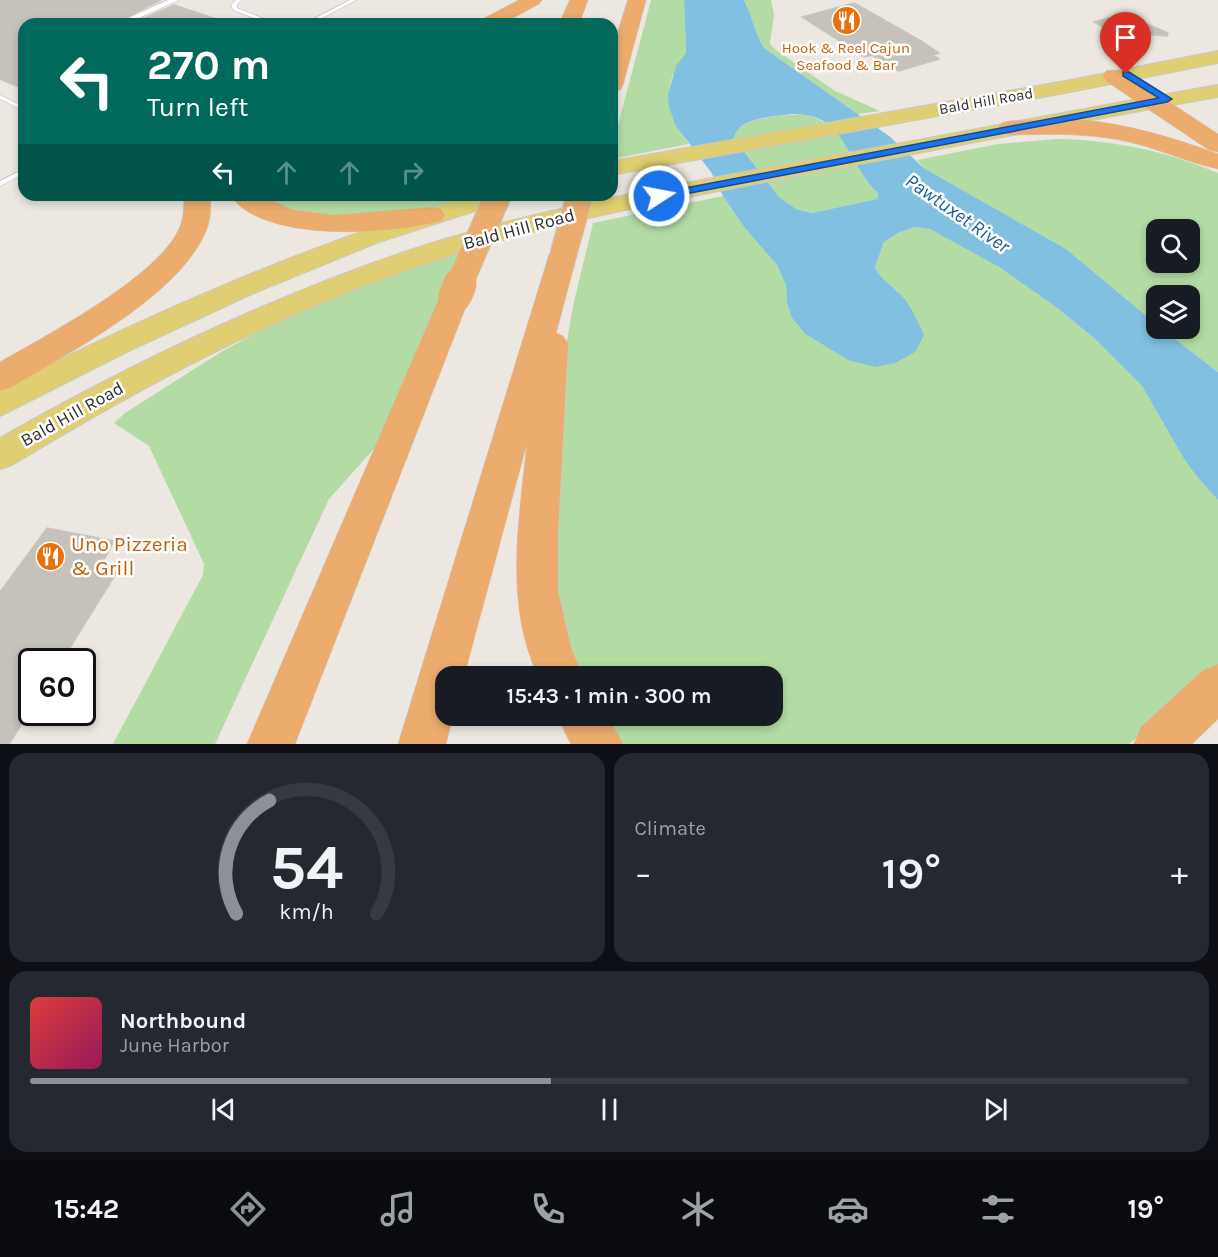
<!DOCTYPE html>
<html lang="en">
<head>
<meta charset="utf-8">
<style>
  body { margin:0; font-family:Karla,sans-serif; background:#242831; color:#f1f3f6; height:100vh; display:flex; flex-direction:column; font-size:22px; white-space:nowrap }
  * { box-sizing:border-box; margin:0 }
  p { font-size:20px; color:#9ea1a6 }
  .icon { flex:none; width:33px; height:33px; fill:none; stroke:currentColor; stroke-width:2; stroke-linecap:round; stroke-linejoin:round }
  .map { position:relative; height:744px; overflow:hidden }
  .drawer { display:flex; flex-direction:column; gap:9px; padding:9px; background:#0d0f14; flex:1 }
  .drawer>* { flex:none }
  .banner { position:absolute; left:18px; top:18px; width:600px; height:183px; border-radius:18px; box-shadow:0 3px 9px #0003; background:#00695c; color:#fff; overflow:hidden }
  .tools { position:absolute; left:1146px; top:219px; display:grid; gap:12px }
  .tools a { display:grid; place-items:center; width:54px; height:54px; border-radius:12px; background:#171b24; box-shadow:0 3px 9px #0003; font-size:30px }
  .speed { position:absolute; left:18px; top:648px; display:flex; gap:12px; font-size:30px; font-weight:700; text-align:center }
  .speed>* { display:grid; place-content:center; width:78px; height:78px; border-radius:50%; background:#171b24; box-shadow:0 3px 9px #0003; line-height:1 }
  .speed .limit { border:3px solid #111; border-radius:9px; background:#fff; color:#111 }
  .pin { position:absolute; display:grid; place-items:center; width:51px; height:51px; color:#fff; margin:-62px -26px; border-radius:50% 50% 50% 0; rotate:-45deg; box-shadow:0 0 6px #0007 }
  .pin .icon { rotate:45deg }
  .me { position:absolute; width:66px; margin:-33px; rotate:79deg; stroke-linejoin:round; filter:drop-shadow(0 0 4px #0008) }
  .turn { display:flex; align-items:center; gap:21px; height:126px; padding:0 30px; font-size:27px }
  .turn .icon { width:78px; height:78px; stroke-width:2.5 }
  .turn b { display:block; font-size:42px; line-height:51px }
  .lanes { display:flex; align-items:center; height:57px; padding:0 30px; background:#0003; justify-content:center; gap:30px; direction:ltr }
  .lanes .off { opacity:.35 }
  .big { font-size:45px; font-weight:600; line-height:1.1 }
  .drawer .card { flex:1; display:flex; flex-direction:column; justify-content:center; gap:9px; min-width:0; padding:0 21px; border-radius:18px; background:#242831 }
  .drawer .dial { align-items:center; gap:0 }
  .dial svg { height:156px; overflow:visible; fill:none; stroke:#363941; stroke-width:7; stroke-linecap:round; text-anchor:middle }
  .dial text { fill:#f1f3f6; stroke:none }
  .song { display:flex; align-items:center; gap:18px }
  .cover { width:72px; height:72px; border-radius:9px; background:linear-gradient(135deg,hsl(0 70% 55%),hsl(330 70% 35%)) }
  .played { height:6px; border-radius:3px; background:linear-gradient(90deg,#8c9099 45%,#363941 45%) }
  .keys { display:flex; justify-content:space-around; direction:ltr }
  .heat { display:flex; justify-content:space-between; align-items:center; font-size:33px; direction:ltr }
  .drawer .tiles { flex:1; display:grid; gap:9px; grid-template-columns:1fr 1fr }
  .card:last-child { grid-column:span 2 }
  .trip { position:absolute; left:435px; top:666px; width:348px; height:60px; border-radius:18px; background:#171b24; box-shadow:0 3px 9px #0003; font-weight:600; line-height:60px; text-align:center }
  .menu { display:flex; height:96px; justify-content:space-around; align-items:center; background:#090b0e; color:#9ea1a6 }
  .menu .icon { width:42px; height:42px }
  .menu .on { color:#8c9099 }
  .menu b { font-size:27px; color:#f1f3f6 }
  .map>svg:first-child { display:block }
  .green { fill:#b3dba4; fill-rule:evenodd }
  .water { fill:#81c0e0; fill-rule:evenodd }
  .building { fill:#c5c2bc; stroke:#c7c4ba; stroke-width:1.5 }
  .lines { fill:none; stroke-linecap:round; stroke-linejoin:round }
  .service-casing { stroke:#b4b5be; stroke-width:1 }
  .pedestrian-casing { stroke:#b4b5be; stroke-width:1 }
  .primary-casing { stroke:#c8c8c8; stroke-width:2 }
  .motorway-casing { stroke:#c8c8c8; stroke-width:1 }
  .service { fill:#fff; fill-rule:evenodd }
  .pedestrian { fill:#fff; fill-rule:evenodd }
  .primary { fill:#e0ce72; fill-rule:evenodd }
  .motorway { fill:#ebac6d; fill-rule:evenodd }
  .motorway-bridge-far1-casing { stroke:#c8c8c8; stroke-width:28; stroke-linecap:butt }
  .motorway-bridge-casing { stroke:#c8c8c8; stroke-width:34; stroke-linecap:butt }
  .motorway-bridge-far1 { stroke:#ebac6d; stroke-width:26 }
  .motorway-bridge { stroke:#ebac6d; stroke-width:33 }
  .route { fill:#1a73e8; stroke:#114b97; stroke-width:1.5 }
  .labels { text-anchor:middle; stroke-width:5; stroke-linejoin:round; paint-order:stroke }
  .far-food-label { font-size:15px; fill:#c56008; stroke:#fff }
  .far-street-label { font-size:15px; fill:#2c2c2c; stroke:#fff }
  .street-label { font-size:18px; fill:#2c2c2c; stroke:#fff }
  .water-label { font-size:20px; font-style:italic; fill:#1f608e; stroke:#fff }
  .near-food-label { font-size:21px; fill:#c56008; stroke:#fff; text-anchor:start }
</style>
</head>
<body>
<div class="map">
<svg width="1218" height="744" viewBox="0 0 1218 744">
  <rect width="100%" height="100%" fill="#ece8e1"/>
  <path class="green" d="M651,0H684L686,53C660,86 666,113 689,144L612,159V148Z
    M744,0H771L774,14L770,44L776,50L835,91L880,111L858,114L764,48C755,34 752,16 744,0Z
    M805,114C853,129 847,165 878,193L877,199L812,213L796,209L779,197L734,137C738,116 787,115 805,114Z
    M1057,139C1113,140 1166,151 1218,173V372L1162,329L1190,328V296H1156V324L1066,249L944,182L925,169L917,160L998,144ZM1156,230H1190V262H1156Z
    M242,195H484L435,215L323,222Z
    M723,196L744,227L777,265L786,285L787,304L792,318L805,334L848,360L899,292L879,276L875,267L884,242L898,233L915,227L930,228L999,267L1056,307L1095,339L1142,386L1199,479L1218,500V664L1174,708L1129,744H615L595,716H772V676H574L559,643L551,587L563,364L573,306L593,223Z
    M465,244L397,423L329,499L215,744H113L203,575L204,564L149,446L114,423L125,413L221,352L319,299Z"/>
  <path class="water" d="M684,0H744C752,16 755,34 764,48L889,136L925,169L1066,249L1156,324V328L1162,329L1218,372V500L1199,479L1185,460L1142,386L1095,339L1056,307L999,267L930,229L915,227L898,233L884,242L875,267C880,279 889,283 898,292C910,303 917,320 924,335L915,352L895,363L875,367L848,360L805,334L792,318L787,304L786,285L777,265L744,227L723,196L711,172L676,126L669,107L668,94L676,66L686,53ZM791,114C846,111 846,164 878,193L877,199L812,213L796,209L779,197L734,138C738,117 774,117 791,114Z"/>
  <path class="building" d="M0,0H161L113,24H24V89L0,79Z
    M854,3L921,41L939,53L933,55L939,59L899,71L872,55L865,57L802,17Z
    M174,5L223,21V24H131Z
    M1123,14L1168,33L1167,36L1132,33L1122,37L1094,22Z
    M47,528L114,541L99,569L117,572L61,662H32V708L9,744H0V592Z"/>
  <g class="lines">
    <defs>
      <path id="service" d="M236,0H241L237,5V8L278,24H270L233,10L231,5Z
        M350,0H356L311,24H304Z
        M0,95L24,107V111L0,99Z
        M24,169V174L0,186V181Z"/>
      <path id="pedestrian" d="M168,0H179L126,24H115Z"/>
      <path id="primary" d="M1218,51V63L1065,93L612,175V161L1065,81Z
        M1218,85V97C1086,120 954,147 822,171C688,197 554,220 425,264C279,313 142,386 12,465L0,469V438C128,365 262,301 401,253C535,208 676,185 814,159C949,135 1083,108 1218,85Z
        M475,195H513L509,200L379,242L254,293L133,349L0,416V389C154,312 310,243 475,195Z"/>
      <path id="motorway" d="M519,0H542L539,4L502,24H478L481,20Z
        M570,0H588L579,24H559Z
        M628,0H646L623,85L620,90L612,92V50Z
        M1114,70L1122,71L1218,134V152L1209,150L1106,81L1103,76L1106,71Z
        M1062,119C1116,120 1168,136 1218,154V169C1187,162 1157,148 1125,141C1086,133 1050,134 1010,135L1002,133L998,128L1002,123L1010,121Z
        M184,195H210C211,207 211,220 206,231C179,296 70,352 12,387L0,391V362C47,335 154,279 178,231C184,220 184,207 184,195Z
        M230,195H261L293,210L334,215L432,207L441,209L445,215L441,221C391,234 263,244 230,195Z
        M563,246L573,248L577,255L556,333L563,336L568,344L558,531V591L571,648L583,676H538C504,603 519,521 527,443L464,676H446V716H453L446,744H398L549,255L553,248Z
        M455,285L466,289L470,296L295,744H247L440,296L444,289Z
        M1218,664V719L1192,744H1134L1141,727L1202,671Z
        M557,716H608L623,744H571Z"/>
    </defs>
    <use href="#service" class="service-casing"/>
    <use href="#pedestrian" class="pedestrian-casing"/>
    <use href="#primary" class="primary-casing"/>
    <use href="#motorway" class="motorway-casing"/>
    <use href="#service" class="service"/>
    <use href="#pedestrian" class="pedestrian"/>
    <use href="#primary" class="primary"/>
    <use href="#motorway" class="motorway"/>
    <defs>
      <path id="motorway-bridge-far1" d="M563,255L580,195
        M459,285L498,195"/>
      <path id="motorway-bridge" d="M455,296L460,284"/>
    </defs>
    <use href="#motorway-bridge-far1" class="motorway-bridge-far1-casing"/>
    <use href="#motorway-bridge" class="motorway-bridge-casing"/>
    <use href="#motorway-bridge-far1" class="motorway-bridge-far1"/>
    <use href="#motorway-bridge" class="motorway-bridge"/>
  </g>
  <path class="route" d="M1123,72H1129L1172,99L1167,102L659,199L653,196L659,193L1159,98L1123,76Z"/>
  <defs>
    <symbol id="restaurant-disc" viewBox="-11 -11 22 22"><circle r="9.5" fill="#e8710a" stroke="#fff"/><path d="M-5-6h1v4h1v-4h1v4h1v-4h1v5L-1.5 .5V6h-2V.5L-5-1ZM5-6V6H3V1.5H1.5Q1.5-4 5-6Z" fill="#fff"/></symbol>
  </defs>
  <g fill-rule="evenodd">
    <use href="#restaurant-disc" x="830" y="4" width="33" height="33"/>
    <use href="#restaurant-disc" x="34" y="540" width="33" height="33"/>
  </g>
  <g class="labels">
    <g class="far-food-label">
      <text x="846" y="53">Hook &amp; Reel Cajun<tspan x="846" dy="17">Seafood &amp; Bar</tspan></text>
    </g>
    <g class="far-street-label">
      <text transform="translate(986 101) rotate(-10)" y="5">Bald Hill Road</text>
    </g>
    <g class="street-label">
      <text transform="translate(519 229) rotate(-15)" y="6">Bald Hill Road</text>
      <text transform="translate(72 414) rotate(-29)" y="6">Bald Hill Road</text>
    </g>
    <g class="water-label">
      <text transform="translate(958 213) rotate(35)" y="7">Pawtuxet River</text>
    </g>
    <g class="near-food-label">
      <text x="71" y="551">Uno Pizzeria<tspan x="71" dy="24">&amp; Grill</tspan></text>
    </g>
  </g>
</svg>
<div class="tools">
<a><svg class="icon" aria-label="search" viewBox="0 0 24 24"><circle cx="10" cy="10" r="6"/><path d="M15 15l6 6"/></svg></a>
<a><svg class="icon" aria-label="layers" viewBox="0 0 24 24"><path d="M12 4l9 5-9 5-9-5zM3 14l9 5 9-5"/></svg></a>
</div>
<div class="speed"><div class="limit">60</div></div>
<div class="pin" style="left:1126px;top:74px;background:#d93025"><svg class="icon" aria-label="arrive" viewBox="0 0 24 24"><path d="M6 21V4h12l-3 4 3 4H6"/></svg></div>
<svg class="me" style="left:659px;top:196px" viewBox="-20 -20 40 40"><circle r="17" fill="#1a73e8" stroke="#fff" stroke-width="3"/><path d="M0-11L8 9 0 5-8 9z" fill="#fff"/></svg>
<div class="trip">15:43 · 1 min · 300 m</div>
<div class="banner">
<div class="turn"><svg class="icon" aria-label="left" viewBox="0 0 24 24"><path d="M17 20v-9H6M10 6l-5 5 5 5"/></svg><div><b>270 m</b>Turn left</div></div>
<div class="lanes"><svg class="icon" aria-label="left" viewBox="0 0 24 24"><path d="M17 20v-9H6M10 6l-5 5 5 5"/></svg><svg class="icon off" aria-label="ahead" viewBox="0 0 24 24"><path d="M12 20V5M6 11l6-6 6 6"/></svg><svg class="icon off" aria-label="ahead" viewBox="0 0 24 24"><path d="M12 20V5M6 11l6-6 6 6"/></svg><svg class="icon off" aria-label="right" viewBox="0 0 24 24"><path d="M7 20v-9h11M14 6l5 5-5 5"/></svg></div>
</div>
</div>
<section class="drawer">
<div class="tiles">
<div class="card dial"><svg viewBox="0 0 100 80">
<path d="M14 69A42 42 0 1 1 86 69"/>
<path d="M14 69A42 42 0 0 1 31 11" stroke="#8c9099"/>
<text x="50" y="56" font-size="32" font-weight="700">54</text>
<text x="50" y="72" font-size="11">km/h</text>
</svg></div>
<div class="card"><p>Climate</p>
<div class="heat"><a>−</a><b class="big">19°</b><a>+</a></div>
</div>
<div class="card">
<div class="song"><i class="cover"></i><div><b>Northbound</b><p>June Harbor</p></div></div>
<div class="played"></div>
<div class="keys"><svg class="icon" aria-label="previous" viewBox="0 0 24 24"><path d="M18 5L8 12l10 7zM5 5v14"/></svg><svg class="icon" aria-label="pause" viewBox="0 0 24 24"><path d="M8 5v14M16 5v14"/></svg><svg class="icon" aria-label="next" viewBox="0 0 24 24"><path d="M6 5l10 7-10 7zM19 5v14"/></svg></div>
</div>
</div>
</section>
<nav class="menu">
<b>15:42</b>
<svg class="icon on" aria-label="directions" viewBox="0 0 24 24"><path d="M12 3l9 9-9 9-9-9zM9 14v-3h6M13 9l2 2-2 2"/></svg>
<svg class="icon" aria-label="music" viewBox="0 0 24 24"><path d="M9 18V5l10-2v13"/><circle cx="6" cy="18" r="3"/><circle cx="16" cy="16" r="3"/></svg>
<svg class="icon" aria-label="phone" viewBox="0 0 24 24"><path d="M5 4h4l2 5-3 2q2 4 5 5l2-3 5 2v4C11 20 4 13 5 4z"/></svg>
<svg class="icon" aria-label="climate" viewBox="0 0 24 24"><path d="M12 3v18M4 7l16 10M4 17L20 7"/></svg>
<svg class="icon" aria-label="car" viewBox="0 0 24 24"><path d="M5 17H2v-5l4-1 3-4h7l3 4 3 1v5h-3M9 17h6M6 11h13"/><circle cx="7" cy="17" r="2"/><circle cx="17" cy="17" r="2"/></svg>
<svg class="icon" aria-label="filters" viewBox="0 0 24 24"><path d="M4 7h16M4 17h16"/><circle cx="9" cy="7" r="2"/><circle cx="15" cy="17" r="2"/></svg>
<b>19°</b>
</nav>
</body>
</html>
